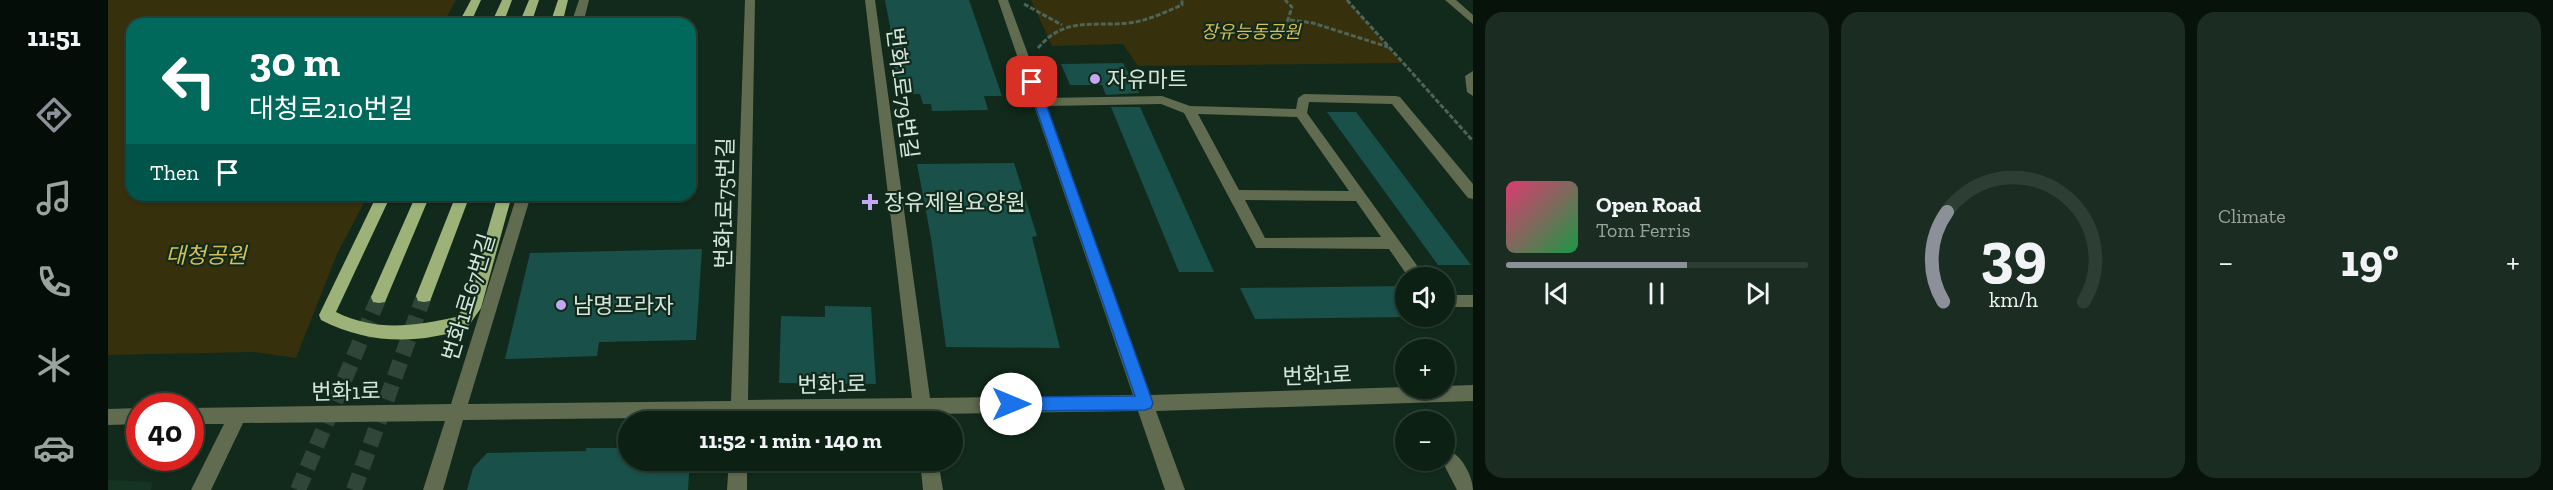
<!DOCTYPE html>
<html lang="en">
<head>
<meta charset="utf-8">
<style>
  body { margin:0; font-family:"Zilla Slab","Noto Sans KR",serif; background:#1b2d22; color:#f1f3f6; height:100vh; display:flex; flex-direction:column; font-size:22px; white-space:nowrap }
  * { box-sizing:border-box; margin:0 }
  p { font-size:20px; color:#9aa3a0 }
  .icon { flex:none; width:33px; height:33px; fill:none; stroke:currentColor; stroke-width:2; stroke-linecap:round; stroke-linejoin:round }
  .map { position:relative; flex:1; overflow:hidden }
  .sheet { display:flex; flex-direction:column; gap:12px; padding:12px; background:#07120b; width:1080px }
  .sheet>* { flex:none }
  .guide { position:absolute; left:18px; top:18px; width:570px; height:183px; border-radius:18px; box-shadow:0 2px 4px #0004,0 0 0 2px #2d3e34; background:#00695c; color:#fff; overflow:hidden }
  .controls { position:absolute; left:1287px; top:267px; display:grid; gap:12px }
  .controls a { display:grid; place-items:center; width:60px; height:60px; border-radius:50%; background:#0d2014; box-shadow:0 2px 4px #0004,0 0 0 2px #2d3e34; font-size:30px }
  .speed { position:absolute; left:18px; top:393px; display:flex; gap:12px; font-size:30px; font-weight:700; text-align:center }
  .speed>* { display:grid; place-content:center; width:78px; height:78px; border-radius:50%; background:#0d2014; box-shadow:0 2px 4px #0004,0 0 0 2px #2d3e34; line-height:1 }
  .speed .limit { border:9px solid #d22; background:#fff; color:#111 }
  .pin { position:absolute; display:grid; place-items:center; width:51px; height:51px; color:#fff; margin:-26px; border-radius:12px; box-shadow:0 3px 9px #0006 }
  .me { position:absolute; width:66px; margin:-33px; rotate:90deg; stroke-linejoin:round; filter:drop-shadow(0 0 4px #0008) }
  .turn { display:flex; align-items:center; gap:21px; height:126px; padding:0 24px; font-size:27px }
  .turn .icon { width:78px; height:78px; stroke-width:2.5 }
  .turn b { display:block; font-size:42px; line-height:51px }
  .then { display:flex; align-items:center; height:57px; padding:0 24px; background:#0003; gap:12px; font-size:22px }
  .big { font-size:45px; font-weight:700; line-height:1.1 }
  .sheet .card { flex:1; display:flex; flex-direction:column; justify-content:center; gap:9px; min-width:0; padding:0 21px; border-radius:18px; background:#1b2d22 }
  .sheet .dial { align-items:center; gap:0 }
  .dial svg { height:156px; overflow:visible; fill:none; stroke:#2d3e34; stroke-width:7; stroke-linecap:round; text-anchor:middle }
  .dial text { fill:#f1f3f6; stroke:none }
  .song { display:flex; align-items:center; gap:18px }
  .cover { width:72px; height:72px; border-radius:9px; background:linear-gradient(135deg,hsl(340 70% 55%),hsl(140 70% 35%)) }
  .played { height:6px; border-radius:3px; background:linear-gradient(90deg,#8c9099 60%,#2d3e34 60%) }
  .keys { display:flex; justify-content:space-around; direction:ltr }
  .heat { display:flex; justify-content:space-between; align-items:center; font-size:33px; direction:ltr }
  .sheet .tiles { flex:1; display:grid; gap:12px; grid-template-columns:repeat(3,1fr) }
  .trip { position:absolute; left:510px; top:411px; width:345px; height:60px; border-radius:30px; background:#0d2014; box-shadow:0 2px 4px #0004,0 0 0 2px #2d3e34; font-weight:700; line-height:60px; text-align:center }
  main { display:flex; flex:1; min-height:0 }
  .tab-bar { display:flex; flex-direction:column; width:108px; justify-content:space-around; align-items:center; background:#050d08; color:#9aa3a0 }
  .tab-bar .icon { width:42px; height:42px }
  .tab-bar .current { color:#8c9099 }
  .tab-bar b { font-size:27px; color:#f1f3f6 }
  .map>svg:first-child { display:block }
  .built { fill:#153522 }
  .green { fill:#37300d }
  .building { fill:#19514a }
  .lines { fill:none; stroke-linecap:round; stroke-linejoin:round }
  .major-tunnel { stroke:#2f4638; stroke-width:16; stroke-dasharray:16 8; stroke-linecap:butt }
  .path { stroke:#4e6456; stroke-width:3; stroke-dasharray:5 2; stroke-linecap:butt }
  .minor { fill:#606b4f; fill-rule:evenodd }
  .major { fill:#9cb278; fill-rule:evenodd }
  .route { fill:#1a73e8; stroke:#114b97; stroke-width:1.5 }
  .poi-dot { fill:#c3a7f2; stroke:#112a1b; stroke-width:2 }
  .labels { text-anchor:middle; stroke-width:4.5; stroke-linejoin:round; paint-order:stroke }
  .far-park-label { font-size:18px; font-style:italic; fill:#d7bf55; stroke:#112a1b }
  .poi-label { font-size:22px; fill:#d7e6dc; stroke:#112a1b; text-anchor:start }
  .street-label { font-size:22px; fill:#d7e6dc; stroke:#112a1b }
  .park-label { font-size:22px; font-style:italic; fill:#d7bf55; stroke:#112a1b }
</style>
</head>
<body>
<main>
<nav class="tab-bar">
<b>11:51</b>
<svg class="icon current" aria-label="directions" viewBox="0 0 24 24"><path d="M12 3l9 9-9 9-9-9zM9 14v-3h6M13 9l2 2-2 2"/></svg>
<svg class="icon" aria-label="music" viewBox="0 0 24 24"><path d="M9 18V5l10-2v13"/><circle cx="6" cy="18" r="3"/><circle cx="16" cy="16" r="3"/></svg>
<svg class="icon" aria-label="phone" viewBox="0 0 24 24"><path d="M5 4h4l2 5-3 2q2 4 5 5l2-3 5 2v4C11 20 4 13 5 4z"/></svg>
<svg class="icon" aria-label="climate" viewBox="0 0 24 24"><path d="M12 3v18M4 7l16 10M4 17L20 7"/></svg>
<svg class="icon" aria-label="car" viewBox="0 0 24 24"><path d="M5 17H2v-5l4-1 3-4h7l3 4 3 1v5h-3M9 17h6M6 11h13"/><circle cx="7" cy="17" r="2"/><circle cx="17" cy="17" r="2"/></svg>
</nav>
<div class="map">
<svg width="1365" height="490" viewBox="0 0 1365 490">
  <rect width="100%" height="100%" fill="#112a1b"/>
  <path class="built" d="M0,480L44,482L43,490H0Z"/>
  <path class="green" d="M0,0H348L335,24H24V195H260L229,254L188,358L146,352L0,355Z
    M923,0H1239L1294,63L1030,66L1015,44L944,46Z"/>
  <path class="building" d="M777,0H861L894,96H876L880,110L824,111L823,104H815L812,94H791L784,53H787Z
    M1015,63L1031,93L998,95L994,85H962L953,64Z
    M1003,107H1032L1106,272H1071Z
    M1219,112H1248L1363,265H1330Z
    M906,163L929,236L924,237L952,348L838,347L823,238L809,164Z
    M594,249L588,340L491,342L489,356L397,359L422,253Z
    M1298,286V317L1147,319L1132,288Z
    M717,306L763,307L768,384L671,383L673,316L717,317Z
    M478,448H520V460H582L580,490H359L365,468L379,453L478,451Z"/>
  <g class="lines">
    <path class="major-tunnel" d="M190,490L271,297
      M246,490L316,296"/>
    <path class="path" d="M1239,0L1365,141
      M916,4L954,25
      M1182,20L1205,23L1280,47
      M1175,35L1184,7L1177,0
      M930,48C957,16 984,27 1021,23C1039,21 1057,12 1074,5V0"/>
    <path class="minor" d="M471,0H481L475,24H463Z
      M637,0H647L640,400L804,398L757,0H767L822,398L1025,395L890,0H900L936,98L1054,96L1082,106L1188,109L1190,98L1196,94L1288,96L1292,97L1365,184V199L1360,198L1284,104L1201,102L1199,113L1318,278H1301L1281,249L1148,248L1076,113L1053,104L939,106L1042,395L1298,387L1336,388V386L1365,385V401L1048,411L1077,490H1057L1030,411L824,414L825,422H807L806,414L640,416V422H622V417L355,420L335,490H315L337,421L135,423L103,490H83L116,424H82V408L343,404L409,195H423L360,404L623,401ZM1090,114L1189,117L1241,191L1131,190ZM1137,200L1248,201L1273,237L1157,238Z
      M1337,0H1348L1365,15V24Z
      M1365,71V96L1359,92L1357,76Z
      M1336,295H1365V307H1336Z
      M32,408V424L0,425V409Z
      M1343,452C1355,457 1365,478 1365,490H1349L1334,461L1336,460V455Z
      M621,460H639V490H619Z
      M812,460H830L835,490H815Z"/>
    <path class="major" d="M363,0H373L362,24H350Z
      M394,0H404L395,24H383Z
      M421,0H431L423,24H411Z
      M450,0H460L454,24H442Z
      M269,195H283L228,312C268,332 306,326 348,317L358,305L390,195H404L373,308L359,328C309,345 260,344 213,320L211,315Z
      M308,195H322L277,302L271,303L265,302L263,297Z
      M348,195H362L324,296L322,301L316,302L310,301L308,296Z"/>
  </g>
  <path class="route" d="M920,79L930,82L1045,403L1043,408L1037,410L903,411L897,409L895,404L897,399L903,397L1027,396L919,82Z"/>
  <g class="poi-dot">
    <circle cx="987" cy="79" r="6"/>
    <path d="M759 193h6v6h6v6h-6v6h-6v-6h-6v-6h6z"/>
    <circle cx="453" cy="305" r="6"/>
  </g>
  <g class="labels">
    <g class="far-park-label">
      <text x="1143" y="38">장유능동공원</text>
    </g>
    <g class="poi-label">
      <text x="999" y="87">자유마트</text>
      <text x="776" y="210">장유제일요양원</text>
      <text x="465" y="313">남명프라자</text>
    </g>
    <g class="street-label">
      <text transform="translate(795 93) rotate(83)" y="8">번화1로79번길</text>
      <text transform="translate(616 203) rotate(-89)" y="8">번화1로75번길</text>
      <text transform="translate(360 297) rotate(-73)" y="8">번화1로67번길</text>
      <text transform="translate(1209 375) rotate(-2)" y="8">번화1로</text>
      <text transform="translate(724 384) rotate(-1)" y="8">번화1로</text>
      <text transform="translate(238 391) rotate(-1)" y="8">번화1로</text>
    </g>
    <g class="park-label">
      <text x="98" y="263">대청공원</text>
    </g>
  </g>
</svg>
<div class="controls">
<a><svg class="icon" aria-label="sound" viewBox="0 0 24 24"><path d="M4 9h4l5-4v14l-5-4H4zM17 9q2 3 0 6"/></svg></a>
<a>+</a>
<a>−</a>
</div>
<div class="speed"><div class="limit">40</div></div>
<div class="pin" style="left:924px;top:82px;background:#d93025"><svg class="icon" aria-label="arrive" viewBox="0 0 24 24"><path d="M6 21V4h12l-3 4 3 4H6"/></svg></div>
<svg class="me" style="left:903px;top:404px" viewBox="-20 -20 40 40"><circle r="19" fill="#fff"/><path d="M0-13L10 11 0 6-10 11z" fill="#1a73e8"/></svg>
<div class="trip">11:52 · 1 min · 140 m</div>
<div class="guide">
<div class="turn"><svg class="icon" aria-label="left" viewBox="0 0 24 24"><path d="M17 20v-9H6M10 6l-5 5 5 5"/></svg><div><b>30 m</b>대청로210번길</div></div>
<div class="then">Then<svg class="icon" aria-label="arrive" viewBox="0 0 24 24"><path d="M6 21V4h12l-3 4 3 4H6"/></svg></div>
</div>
</div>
<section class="sheet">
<div class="tiles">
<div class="card">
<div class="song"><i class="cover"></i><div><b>Open Road</b><p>Tom Ferris</p></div></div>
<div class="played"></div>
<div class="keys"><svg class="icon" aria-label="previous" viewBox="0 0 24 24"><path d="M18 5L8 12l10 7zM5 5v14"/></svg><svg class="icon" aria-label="pause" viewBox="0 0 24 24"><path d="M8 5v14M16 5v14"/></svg><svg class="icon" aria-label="next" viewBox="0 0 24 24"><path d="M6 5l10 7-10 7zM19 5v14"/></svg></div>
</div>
<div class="card dial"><svg viewBox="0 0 100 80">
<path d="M14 69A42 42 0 1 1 86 69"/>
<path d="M14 69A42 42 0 0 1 16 23" stroke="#8c9099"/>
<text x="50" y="56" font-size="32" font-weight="700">39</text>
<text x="50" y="72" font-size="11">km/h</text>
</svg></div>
<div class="card"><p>Climate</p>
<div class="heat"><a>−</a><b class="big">19°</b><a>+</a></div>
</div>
</div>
</section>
</main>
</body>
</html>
